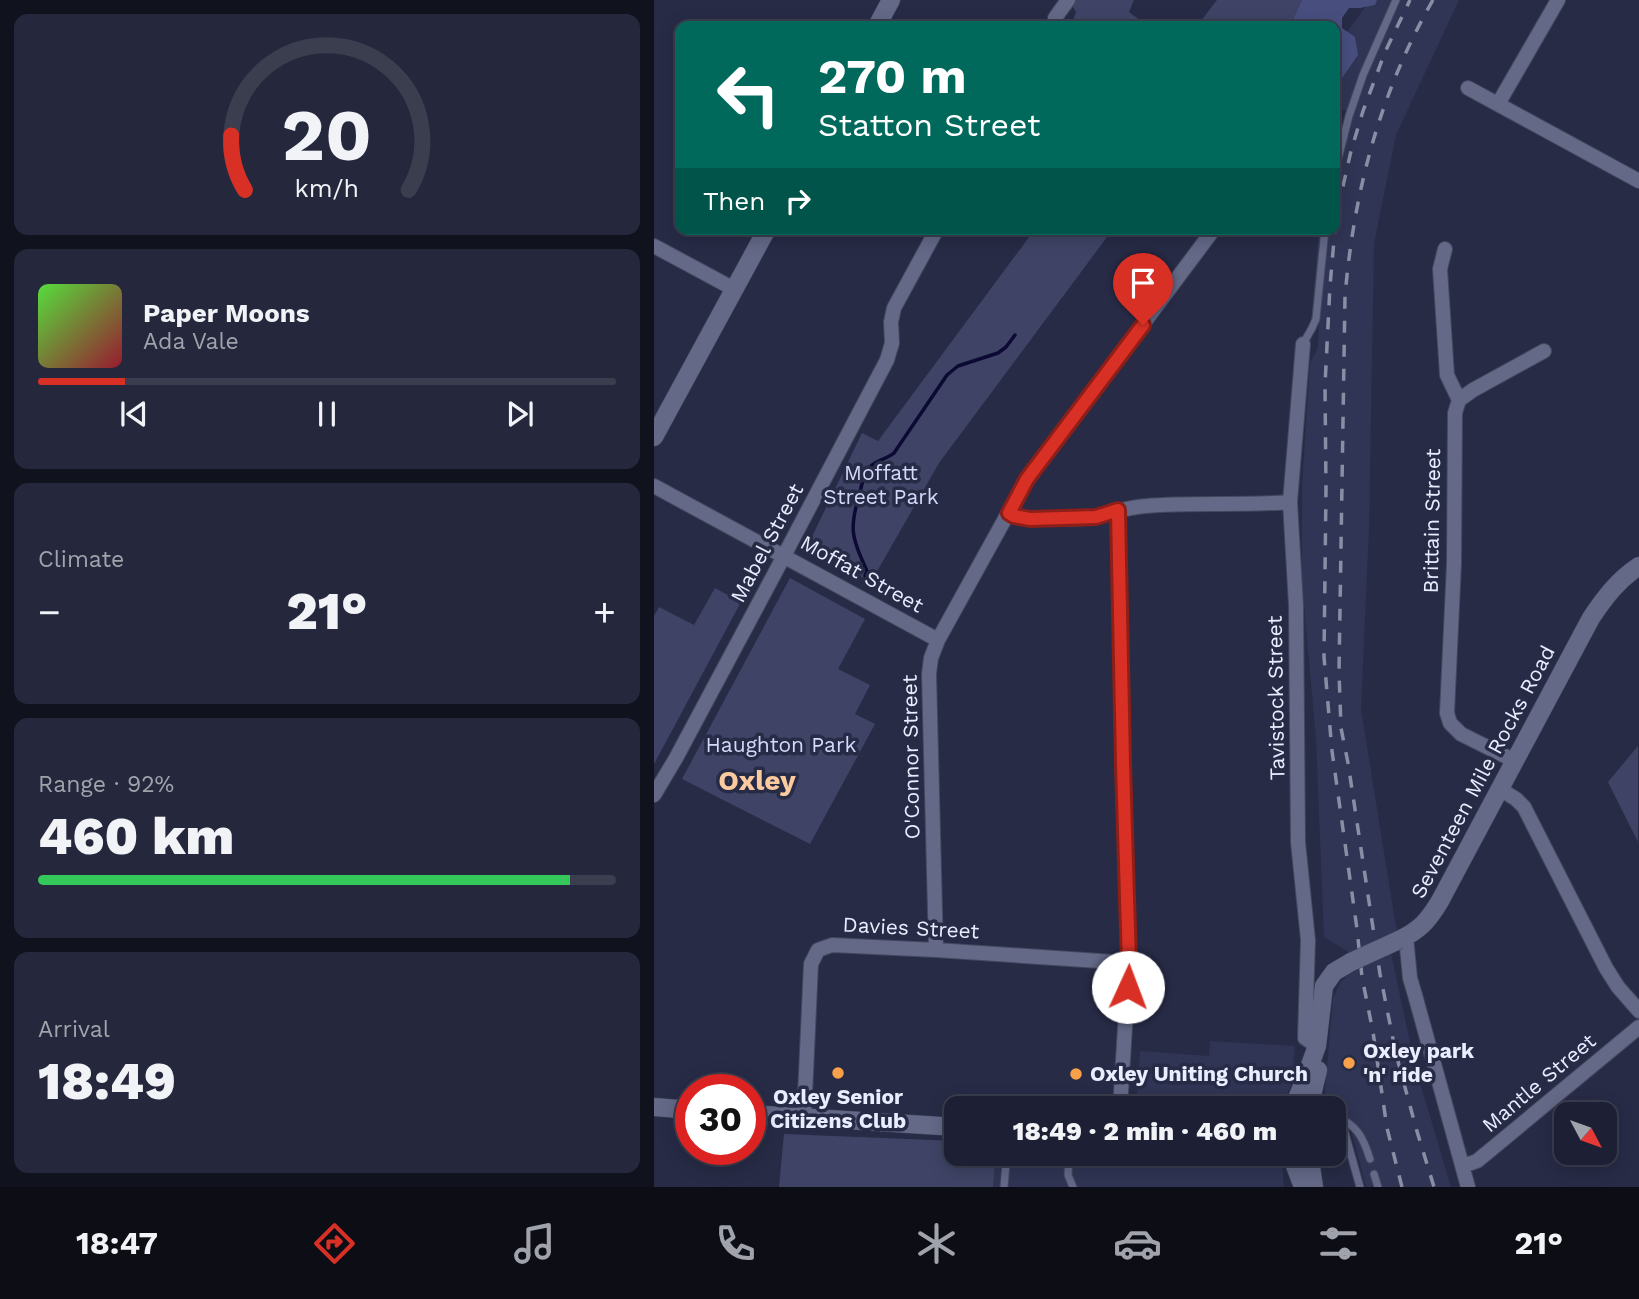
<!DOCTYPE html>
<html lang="en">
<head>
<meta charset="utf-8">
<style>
  body { margin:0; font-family:"Work Sans",sans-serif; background:#25283c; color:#f1f3f6; height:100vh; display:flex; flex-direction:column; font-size:26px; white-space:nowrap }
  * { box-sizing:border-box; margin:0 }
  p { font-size:23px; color:#a0a3ac }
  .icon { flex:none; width:38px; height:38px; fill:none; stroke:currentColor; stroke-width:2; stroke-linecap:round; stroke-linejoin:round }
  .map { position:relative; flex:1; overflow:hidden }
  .details { display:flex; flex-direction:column; gap:14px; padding:14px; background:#10121d; width:654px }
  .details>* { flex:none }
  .hud { position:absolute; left:21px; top:21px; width:665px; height:214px; border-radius:14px; box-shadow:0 4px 18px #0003,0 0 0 2px #3b3e4f; background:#00695c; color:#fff; overflow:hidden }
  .needle { width:46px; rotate:131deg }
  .buttons { position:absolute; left:900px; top:1102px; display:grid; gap:14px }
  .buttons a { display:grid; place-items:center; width:63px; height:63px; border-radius:14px; background:#1d2034; box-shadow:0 4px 18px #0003,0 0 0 2px #3b3e4f; font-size:35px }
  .speed { position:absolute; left:21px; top:1074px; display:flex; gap:14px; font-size:35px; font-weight:700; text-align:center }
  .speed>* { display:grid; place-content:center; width:91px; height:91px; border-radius:50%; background:#1d2034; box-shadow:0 4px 18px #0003,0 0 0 2px #3b3e4f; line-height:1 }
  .speed .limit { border:10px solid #d22; background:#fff; color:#111 }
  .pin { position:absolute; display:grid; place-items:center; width:60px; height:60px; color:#fff; margin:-72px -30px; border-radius:50% 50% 50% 0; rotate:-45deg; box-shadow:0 0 7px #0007 }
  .pin .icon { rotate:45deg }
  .me { position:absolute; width:77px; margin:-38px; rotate:2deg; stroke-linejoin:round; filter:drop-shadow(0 0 5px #0008) }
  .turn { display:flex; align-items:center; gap:24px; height:147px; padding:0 28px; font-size:32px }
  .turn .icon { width:91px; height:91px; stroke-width:2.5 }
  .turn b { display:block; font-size:49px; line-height:60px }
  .then { display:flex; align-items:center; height:66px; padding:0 28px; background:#0003; gap:14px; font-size:26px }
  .big { font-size:52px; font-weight:800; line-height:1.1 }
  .details .widget { flex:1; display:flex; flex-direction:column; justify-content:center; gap:10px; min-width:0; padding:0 24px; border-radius:14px; background:#25283c }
  .details .dial { align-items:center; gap:0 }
  .dial svg { height:182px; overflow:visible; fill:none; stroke:#3b3e4f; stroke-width:7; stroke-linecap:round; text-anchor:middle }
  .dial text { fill:#f1f3f6; stroke:none }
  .song { display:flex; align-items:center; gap:21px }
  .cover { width:84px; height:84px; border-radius:10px; background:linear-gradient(135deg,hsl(110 70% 55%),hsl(350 70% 35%)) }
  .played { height:7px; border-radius:4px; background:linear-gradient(90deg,#d93025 15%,#3b3e4f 15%) }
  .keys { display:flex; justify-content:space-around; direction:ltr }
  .heat { display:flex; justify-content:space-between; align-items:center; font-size:38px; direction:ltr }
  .charge { height:10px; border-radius:5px; background:linear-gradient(90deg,#34c759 92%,#3b3e4f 0) }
  .trip { position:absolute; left:290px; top:1096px; width:402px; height:70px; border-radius:14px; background:#1d2034; box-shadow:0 4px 18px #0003,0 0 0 2px #3b3e4f; font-weight:800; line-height:70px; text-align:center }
  .tab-bar { display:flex; height:112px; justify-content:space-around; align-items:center; background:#0c0d15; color:#a0a3ac }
  .tab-bar .icon { width:49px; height:49px }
  .tab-bar .selected { color:#d93025 }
  .tab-bar b { font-size:32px; color:#f1f3f6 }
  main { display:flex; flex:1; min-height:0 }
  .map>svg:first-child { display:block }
  .built { fill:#303555 }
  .green { fill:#3f4466 }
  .forest { fill:#484f7f }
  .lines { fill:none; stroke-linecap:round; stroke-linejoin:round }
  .stream { stroke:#0c0a34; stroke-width:3.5 }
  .service-casing { stroke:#44475e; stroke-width:9 }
  .minor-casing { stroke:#44475e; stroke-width:16 }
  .tertiary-casing { stroke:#44475e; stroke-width:19 }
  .secondary-casing { stroke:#44475e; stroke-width:19 }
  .service { stroke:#636987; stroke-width:7 }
  .minor { stroke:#636987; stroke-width:14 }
  .tertiary { stroke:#636987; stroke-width:18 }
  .secondary { stroke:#636987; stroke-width:18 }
  .rail { stroke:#8a8ea4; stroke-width:3.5; stroke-dasharray:12 12; stroke-linecap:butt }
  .secondary-bridge-casing { stroke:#44475e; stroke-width:19; stroke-linecap:butt }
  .secondary-bridge { stroke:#636987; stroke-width:18 }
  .route-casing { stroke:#8d1f18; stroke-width:18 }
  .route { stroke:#d93025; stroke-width:12 }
  .poi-dot { fill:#f8a14a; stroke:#272b46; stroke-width:2.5 }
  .labels { text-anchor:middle; stroke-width:7; stroke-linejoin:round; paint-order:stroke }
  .park-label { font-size:21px; fill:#d3d9f9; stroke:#272b46 }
  .street-label { font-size:21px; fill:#e9edff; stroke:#272b46 }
  .poi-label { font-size:21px; font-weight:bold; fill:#e9edff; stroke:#272b46; text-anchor:start }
  .district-label { font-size:28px; font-weight:bold; fill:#fcca9f; stroke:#272b46 }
</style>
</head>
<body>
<main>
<section class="details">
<div class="widget dial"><svg viewBox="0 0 100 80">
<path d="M14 69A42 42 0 1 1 86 69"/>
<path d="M14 69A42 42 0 0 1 8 45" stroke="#d93025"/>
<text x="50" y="56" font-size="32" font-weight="700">20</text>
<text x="50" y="72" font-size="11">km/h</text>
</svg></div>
<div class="widget">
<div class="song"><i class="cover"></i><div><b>Paper Moons</b><p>Ada Vale</p></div></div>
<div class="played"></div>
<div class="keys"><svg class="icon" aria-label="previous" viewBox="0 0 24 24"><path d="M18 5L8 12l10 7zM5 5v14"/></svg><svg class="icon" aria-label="pause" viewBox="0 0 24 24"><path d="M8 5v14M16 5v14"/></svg><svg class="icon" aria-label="next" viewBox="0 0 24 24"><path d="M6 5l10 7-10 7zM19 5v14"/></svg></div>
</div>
<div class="widget"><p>Climate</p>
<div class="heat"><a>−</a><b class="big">21°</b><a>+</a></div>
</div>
<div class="widget"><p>Range · 92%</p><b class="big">460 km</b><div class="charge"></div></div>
<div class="widget"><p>Arrival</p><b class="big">18:49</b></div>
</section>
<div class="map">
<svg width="985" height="1187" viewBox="0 0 985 1187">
  <rect width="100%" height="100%" fill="#272b46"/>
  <path class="built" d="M714,0H805L742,135L720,244L715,530L707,709L743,933L696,953L670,937L662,739L648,583V485L656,363L664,348L665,323L657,322L664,242L666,229H681V153L692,111L681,108V48L712,6Z
    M737,953L761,1066L797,1187H712L694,1118L674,1101L671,1091L679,998L686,983L695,974Z
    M556,1041L641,1046L637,1086L630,1100L623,1108H482L486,1051L555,1056Z
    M342,1153H516L621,1159L628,1165L630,1187H339Z"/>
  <path class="green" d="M422,0H480L475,12L494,26H417L422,12L419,7Z
    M563,0H648L640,17L637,26H543Z
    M381,229H459L285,463L217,582L153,547L208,433L224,441Z
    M136,578L211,619L184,669L216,685L201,714L221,724L156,844L28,779Z
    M61,588L87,602L0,764V616L5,607L40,625Z
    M984,746V842L954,782Z
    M130,1134L303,1141V1153H342L339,1187H125Z"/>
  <path class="forest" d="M648,0H723L721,5L706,8H695L688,18V28L701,37L704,55L686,81L687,87L681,94V26H637L640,17Z"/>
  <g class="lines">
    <path class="stream" d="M211,576L213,571C197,537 195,528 206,492C208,483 210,473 216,467C223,460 233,459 240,453L293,375L304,366L344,353L352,347L361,335"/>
    <defs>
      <path id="service" d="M681,171L695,116L709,75L742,0
        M649,344L658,328L662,319L671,229
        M659,1096L672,1108
        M681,1116C703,1125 709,1137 716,1159
        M687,1119L706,1187
        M415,1153L414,1175L419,1187
        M720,1174L724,1187
        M350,1187L353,1153"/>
      <path id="minor" d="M401,18L414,0
        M814,88L985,181
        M844,104L904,0
        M0,246L80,289
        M791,249L786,269L793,375L805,400L801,413L800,564L793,713L796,723L807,734L861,761
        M649,344L636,502L642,605L644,842L654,940L651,1038L663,1046
        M805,400L819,390L890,351
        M0,486L284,640
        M464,510L469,764L475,963L466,1108
        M355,513C368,521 429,520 445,516C461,512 475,507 492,506C540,502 588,506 636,502
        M846,789L862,799L870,807L952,968L964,987L985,1011
        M0,795L22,758L123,569L233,360L238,343L237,322L240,308L283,229
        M752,937L756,978L761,995L814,1187
        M282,950L275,674L277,658L284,640L373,479L560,229
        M150,1117L157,964L164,950L178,945L282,950L475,963
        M809,1166L823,1161L834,1152L985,1027"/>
      <path id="tertiary" d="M655,1153L660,1187
        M637,1155L649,1187"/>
      <path id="secondary" d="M223,26L237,0
        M0,437L113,229
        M745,940C766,930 774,921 786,901L937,618C951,597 964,580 985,566
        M0,1107L37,1110
        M639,1108L649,1084L663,1046L670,986L680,972L697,962
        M655,1108L664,1070
        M96,1114L303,1127
        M633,1153L643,1156L652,1153"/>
    </defs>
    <use href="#service" class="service-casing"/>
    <use href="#minor" class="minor-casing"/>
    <use href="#tertiary" class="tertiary-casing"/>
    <use href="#secondary" class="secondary-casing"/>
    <use href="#service" class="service"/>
    <use href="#minor" class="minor"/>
    <use href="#tertiary" class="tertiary"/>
    <use href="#secondary" class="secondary"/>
    <path class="rail" d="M779,0C726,92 700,191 691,296L685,672L687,728L694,763L726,974L742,1054L762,1128L780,1187
      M748,1187L733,1128L719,1032L708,977L703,929L678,751L670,657L672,489L671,385L676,286L682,217L697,151L709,111L731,52L756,0"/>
    <defs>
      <path id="secondary-bridge" d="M697,962L745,940"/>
    </defs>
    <use href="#secondary-bridge" class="secondary-bridge-casing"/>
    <use href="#secondary-bridge" class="secondary-bridge"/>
  </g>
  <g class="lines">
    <defs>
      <path id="route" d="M474,987L475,963L469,764L464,510L442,517L376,519L360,516L355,513L373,479L489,325"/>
    </defs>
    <use href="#route" class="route-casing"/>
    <use href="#route" class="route"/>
  </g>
  <g class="poi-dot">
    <circle cx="695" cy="1063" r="7"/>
    <circle cx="184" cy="1073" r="7"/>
    <circle cx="422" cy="1074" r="7"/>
  </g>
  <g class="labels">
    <g class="park-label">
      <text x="227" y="480">Moffatt<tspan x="227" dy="24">Street Park</tspan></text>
      <text x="127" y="752">Haughton Park</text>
    </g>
    <g class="street-label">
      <text transform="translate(778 521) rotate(-89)" y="7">Brittain Street</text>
      <text transform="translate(113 543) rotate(-62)" y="7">Mabel Street</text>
      <text transform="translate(208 574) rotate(29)" y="7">Moffat Street</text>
      <text transform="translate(622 698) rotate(-91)" y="7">Tavistock Street</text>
      <text transform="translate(257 757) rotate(-91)" y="7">O'Connor Street</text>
      <text transform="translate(829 772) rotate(-62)" y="7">Seventeen Mile Rocks Road</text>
      <text transform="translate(257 928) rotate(3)" y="7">Davies Street</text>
      <text transform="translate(885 1083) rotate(-40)" y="7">Mantle Street</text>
    </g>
    <g class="poi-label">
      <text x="709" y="1058">Oxley park<tspan x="709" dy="24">'n' ride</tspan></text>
      <text x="436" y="1081">Oxley Uniting Church</text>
      <text x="184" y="1104" text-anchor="middle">Oxley Senior<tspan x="184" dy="24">Citizens Club</tspan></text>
    </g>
    <g class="district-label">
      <text x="103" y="790">Oxley</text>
    </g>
  </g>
</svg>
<div class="buttons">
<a><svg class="needle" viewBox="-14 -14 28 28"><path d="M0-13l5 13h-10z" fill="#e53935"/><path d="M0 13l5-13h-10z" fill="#a0a3ac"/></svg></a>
</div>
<div class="speed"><div class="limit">30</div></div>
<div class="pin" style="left:489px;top:325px;background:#d93025"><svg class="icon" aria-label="arrive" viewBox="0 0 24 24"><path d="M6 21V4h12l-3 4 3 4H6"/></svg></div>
<svg class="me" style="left:474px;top:987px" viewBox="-20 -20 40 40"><circle r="19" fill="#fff"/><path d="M0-13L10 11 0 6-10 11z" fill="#d93025"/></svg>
<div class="trip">18:49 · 2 min · 460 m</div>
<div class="hud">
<div class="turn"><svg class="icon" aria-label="left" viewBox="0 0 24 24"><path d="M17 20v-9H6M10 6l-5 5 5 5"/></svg><div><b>270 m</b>Statton Street</div></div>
<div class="then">Then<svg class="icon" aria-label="right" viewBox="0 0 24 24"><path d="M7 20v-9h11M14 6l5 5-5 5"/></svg></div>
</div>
</div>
</main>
<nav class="tab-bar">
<b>18:47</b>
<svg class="icon selected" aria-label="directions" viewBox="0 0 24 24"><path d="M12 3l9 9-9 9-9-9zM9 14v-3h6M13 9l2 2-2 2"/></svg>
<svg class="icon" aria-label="music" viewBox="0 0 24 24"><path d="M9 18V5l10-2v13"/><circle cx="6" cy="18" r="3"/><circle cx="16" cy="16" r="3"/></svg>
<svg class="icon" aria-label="phone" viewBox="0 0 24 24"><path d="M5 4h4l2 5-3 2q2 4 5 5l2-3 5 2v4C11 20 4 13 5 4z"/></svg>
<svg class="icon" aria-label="climate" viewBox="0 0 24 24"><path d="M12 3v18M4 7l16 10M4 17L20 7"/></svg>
<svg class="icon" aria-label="car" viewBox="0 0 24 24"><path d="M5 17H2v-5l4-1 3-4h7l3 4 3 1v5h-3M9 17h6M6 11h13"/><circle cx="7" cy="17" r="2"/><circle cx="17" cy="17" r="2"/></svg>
<svg class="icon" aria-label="filters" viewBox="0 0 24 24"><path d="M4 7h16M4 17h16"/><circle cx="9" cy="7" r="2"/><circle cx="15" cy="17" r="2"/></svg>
<b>21°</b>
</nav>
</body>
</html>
